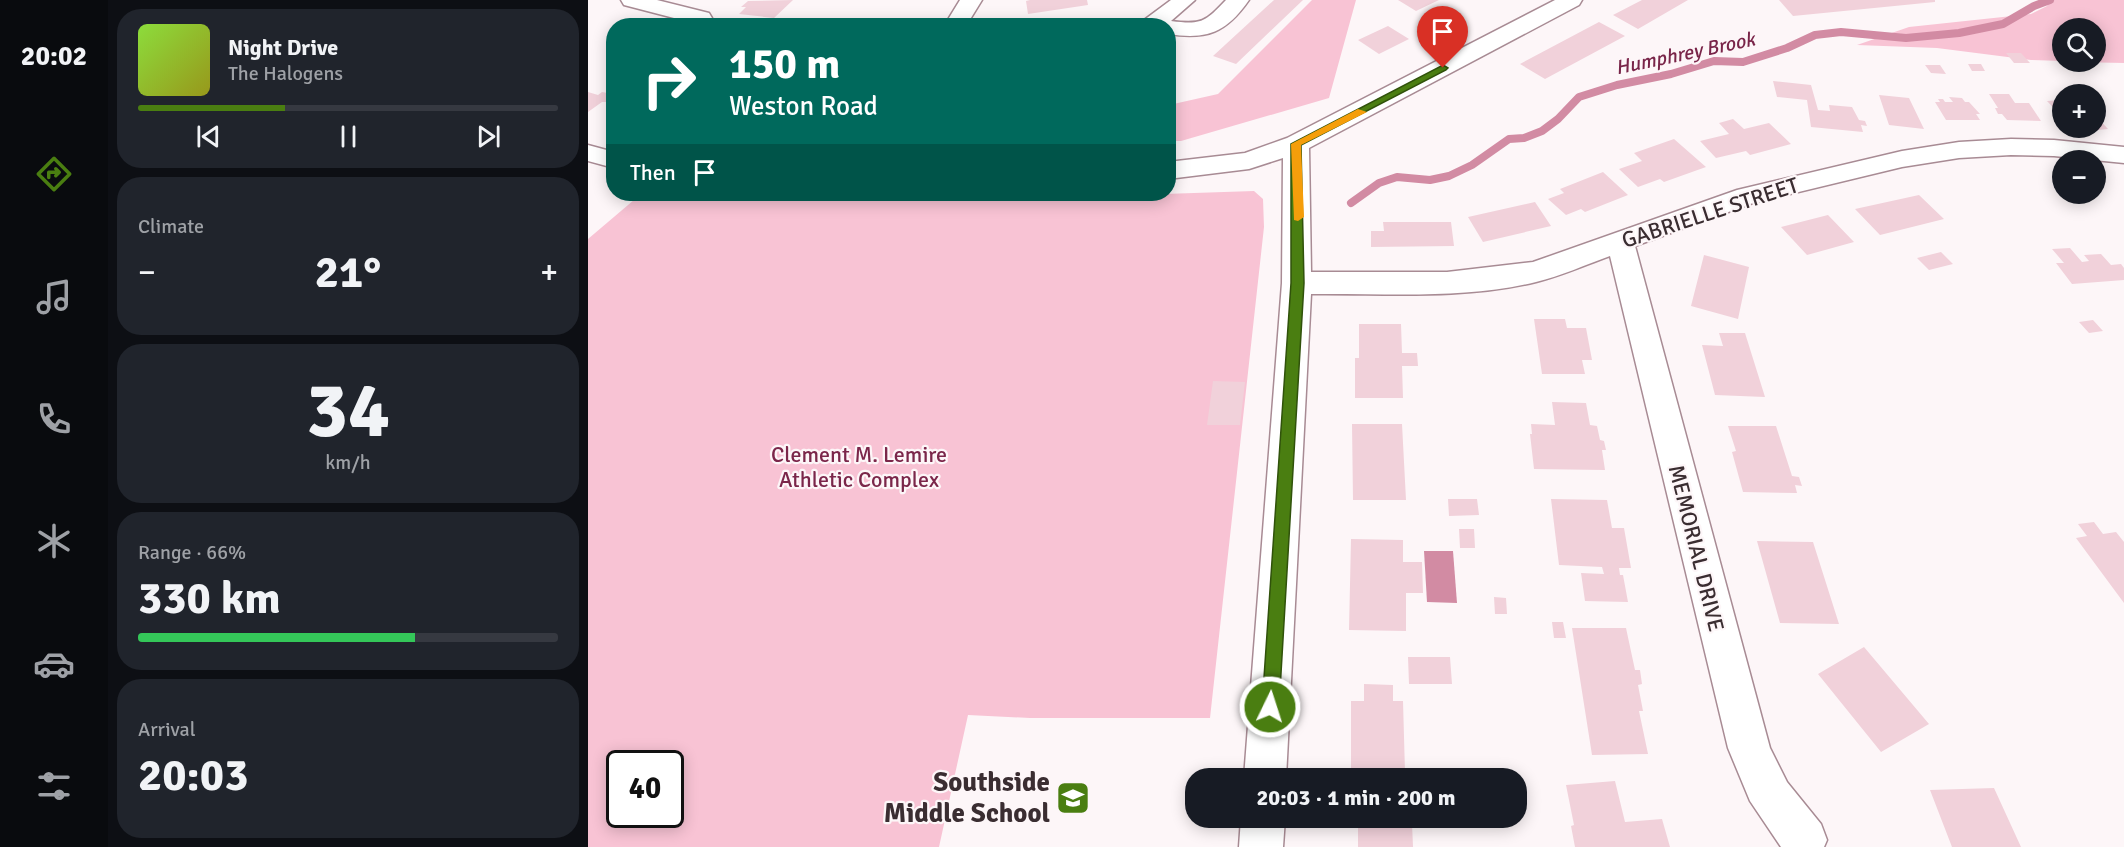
<!DOCTYPE html>
<html lang="en">
<head>
<meta charset="utf-8">
<style>
  body { margin:0; font-family:Signika,sans-serif; background:#20242c; color:#f1f3f6; height:100vh; display:flex; flex-direction:column; font-size:22px; white-space:nowrap }
  * { box-sizing:border-box; margin:0 }
  p { font-size:20px; color:#9ea1a6 }
  .icon { flex:none; width:33px; height:33px; fill:none; stroke:currentColor; stroke-width:2; stroke-linecap:round; stroke-linejoin:round }
  .map { position:relative; flex:1; overflow:hidden }
  .details { display:flex; flex-direction:column; gap:9px; padding:9px; background:#0d0f14; width:480px }
  .details>* { flex:none }
  .top-card { position:absolute; left:18px; top:18px; width:570px; height:183px; border-radius:24px; box-shadow:0 3px 15px #0003; background:#00695c; color:#fff; overflow:hidden }
  .controls { position:absolute; left:1464px; top:18px; display:grid; gap:12px }
  .controls a { display:grid; place-items:center; width:54px; height:54px; border-radius:50%; background:#171b24; box-shadow:0 3px 15px #0003; font-size:30px }
  .speed { position:absolute; left:18px; top:750px; display:flex; gap:12px; font-size:30px; font-weight:700; text-align:center }
  .speed>* { display:grid; place-content:center; width:78px; height:78px; border-radius:50%; background:#171b24; box-shadow:0 3px 15px #0003; line-height:1 }
  .speed .limit { border:3px solid #111; border-radius:9px; background:#fff; color:#111 }
  .pin { position:absolute; display:grid; place-items:center; width:51px; height:51px; color:#fff; margin:-62px -26px; border-radius:50% 50% 50% 0; rotate:-45deg; box-shadow:0 0 6px #0007 }
  .pin .icon { rotate:45deg }
  .me { position:absolute; width:66px; margin:-33px; rotate:4deg; stroke-linejoin:round; filter:drop-shadow(0 0 4px #0008) }
  .turn { display:flex; align-items:center; gap:21px; height:126px; padding:0 24px; font-size:27px }
  .turn .icon { width:78px; height:78px; stroke-width:2.5 }
  .turn b { display:block; font-size:42px; line-height:51px }
  .then { display:flex; align-items:center; height:57px; padding:0 24px; background:#0003; gap:12px; font-size:22px }
  .big { font-size:45px; font-weight:800; line-height:1.1 }
  .details .card { flex:1; display:flex; flex-direction:column; justify-content:center; gap:9px; min-width:0; padding:0 21px; border-radius:24px; background:#20242c }
  .details .dial { align-items:center; gap:0 }
  .dial b { font-size:78px; line-height:1 }
  .song { display:flex; align-items:center; gap:18px }
  .cover { width:72px; height:72px; border-radius:9px; background:linear-gradient(135deg,hsl(90 70% 55%),hsl(60 70% 35%)) }
  .played { height:6px; border-radius:3px; background:linear-gradient(90deg,#4a7e11 35%,#363941 35%) }
  .keys { display:flex; justify-content:space-around; direction:ltr }
  .heat { display:flex; justify-content:space-between; align-items:center; font-size:33px; direction:ltr }
  .charge { height:9px; border-radius:4px; background:linear-gradient(90deg,#34c759 66%,#363941 0) }
  .trip { position:absolute; left:597px; top:768px; width:342px; height:60px; border-radius:24px; background:#171b24; box-shadow:0 3px 15px #0003; font-weight:800; line-height:60px; text-align:center }
  main { display:flex; flex:1; min-height:0 }
  .tabs { display:flex; flex-direction:column; width:108px; justify-content:space-around; align-items:center; background:#090b0e; color:#9ea1a6 }
  .tabs .icon { width:42px; height:42px }
  .tabs .selected { color:#4a7e11 }
  .tabs b { font-size:27px; color:#f1f3f6 }
  .map>svg:first-child { display:block }
  .green { fill:#f8c3d4; fill-rule:evenodd }
  .water { fill:#d28ba3 }
  .lines { fill:none; stroke-linecap:round; stroke-linejoin:round }
  .stream { stroke:#d28ba3; stroke-width:8 }
  .building { fill:#f1d1da }
  .minor-casing { stroke:#a88b94; stroke-width:3 }
  .minor { fill:#fff; fill-rule:evenodd }
  .route { fill:#4a7e11; stroke:#30520b; stroke-width:1.5 }
  .slow { fill:#f59e0b }
  .labels { text-anchor:middle; stroke-width:4.5; stroke-linejoin:round; paint-order:stroke }
  .far-water-label { font-size:20px; font-style:italic; fill:#792549; stroke:#fdf6f8 }
  .street-label { font-size:22px; fill:#3a2d31; stroke:#fdf6f8 }
  .park-label { font-size:22px; fill:#7b264a; stroke:#fdf6f8 }
  .near-poi-label { font-size:27px; font-weight:bold; fill:#3a2d31; stroke:#fdf6f8; text-anchor:end }
</style>
</head>
<body>
<main>
<nav class="tabs">
<b>20:02</b>
<svg class="icon selected" aria-label="directions" viewBox="0 0 24 24"><path d="M12 3l9 9-9 9-9-9zM9 14v-3h6M13 9l2 2-2 2"/></svg>
<svg class="icon" aria-label="music" viewBox="0 0 24 24"><path d="M9 18V5l10-2v13"/><circle cx="6" cy="18" r="3"/><circle cx="16" cy="16" r="3"/></svg>
<svg class="icon" aria-label="phone" viewBox="0 0 24 24"><path d="M5 4h4l2 5-3 2q2 4 5 5l2-3 5 2v4C11 20 4 13 5 4z"/></svg>
<svg class="icon" aria-label="climate" viewBox="0 0 24 24"><path d="M12 3v18M4 7l16 10M4 17L20 7"/></svg>
<svg class="icon" aria-label="car" viewBox="0 0 24 24"><path d="M5 17H2v-5l4-1 3-4h7l3 4 3 1v5h-3M9 17h6M6 11h13"/><circle cx="7" cy="17" r="2"/><circle cx="17" cy="17" r="2"/></svg>
<svg class="icon" aria-label="filters" viewBox="0 0 24 24"><path d="M4 7h16M4 17h16"/><circle cx="9" cy="7" r="2"/><circle cx="15" cy="17" r="2"/></svg>
</nav>
<section class="details">
<div class="card">
<div class="song"><i class="cover"></i><div><b>Night Drive</b><p>The Halogens</p></div></div>
<div class="played"></div>
<div class="keys"><svg class="icon" aria-label="previous" viewBox="0 0 24 24"><path d="M18 5L8 12l10 7zM5 5v14"/></svg><svg class="icon" aria-label="pause" viewBox="0 0 24 24"><path d="M8 5v14M16 5v14"/></svg><svg class="icon" aria-label="next" viewBox="0 0 24 24"><path d="M6 5l10 7-10 7zM19 5v14"/></svg></div>
</div>
<div class="card"><p>Climate</p>
<div class="heat"><a>−</a><b class="big">21°</b><a>+</a></div>
</div>
<div class="card dial"><b>34</b><p>km/h</p></div>
<div class="card"><p>Range · 66%</p><b class="big">330 km</b><div class="charge"></div></div>
<div class="card"><p>Arrival</p><b class="big">20:03</b></div>
</section>
<div class="map">
<svg width="1536" height="847" viewBox="0 0 1536 847">
  <rect width="100%" height="100%" fill="#fdf6f8"/>
  <path class="green" d="M724,0H768L741,98L593,141H581V105L630,94Z
    M1463,0H1536V63L1488,62H1508V28H1474V61L1443,60L1349,48L1269,45L1321,27L1443,14L1459,6Z
    M666,191L675,199L676,227L622,718H442L380,715L351,847H0V239L53,194L86,199L430,194H576ZM32,764H82V814H32Z"/>
  <path class="water" d="M836,551H865L869,603L839,602Z"/>
  <g class="lines">
    <path class="stream" d="M763,203L791,183L809,177L842,180L861,176L884,165L921,139L936,138L954,131L970,119L991,97L1029,85L1083,74L1126,61L1155,62L1199,48L1227,35L1253,32L1318,38L1371,33L1415,24L1446,6L1462,0"/>
  </g>
  <path class="building" d="M205,0L186,18L151,14L158,7H153L160,1Z
    M442,0H499L500,5L440,14L438,1Z
    M686,0H715L648,64L625,56Z
    M810,0H851L828,11Z
    M1054,0H1100L1050,29L1025,15Z
    M1191,0H1347V2L1205,16Z
    M1011,22L1037,36L957,79L932,64Z
    M800,26L821,39L791,54L770,40Z
    M1418,53H1433L1442,63H1426Z
    M1380,64H1393L1397,71H1384Z
    M1337,65H1352L1358,74L1343,73Z
    M1185,81L1223,85L1230,110L1242,111L1241,105L1264,107L1271,120L1277,121L1279,126L1273,125L1275,132L1223,127L1219,100L1189,97Z
    M0,92L10,95L14,92L25,94L18,99H22L18,102H14L0,112Z
    M1401,94H1421L1427,103H1441L1453,121L1419,120L1414,114H1410L1407,108H1410Z
    M1291,95L1321,98L1336,129L1301,125Z
    M1361,97L1374,98L1377,102H1381L1392,114H1388L1392,120H1358L1347,102H1352L1350,99H1355L1357,102H1365Z
    M1474,100V117L1459,101Z
    M1508,116L1520,129L1488,132L1484,128H1508Z
    M1145,119L1156,129L1181,123L1203,144L1162,155L1158,151L1128,158L1112,141L1141,134L1131,123Z
    M1086,139L1118,167L1076,182L1072,179L1050,187L1031,169L1054,161L1046,153Z
    M1015,172L1040,195L997,212L993,209L978,215L960,199L976,193L972,189Z
    M1331,195L1356,219L1292,235L1267,209Z
    M947,202L963,226L895,242L880,217Z
    M1240,215L1266,242L1219,255L1193,227Z
    M795,222H863L866,246L783,247V231H796Z
    M1482,248L1494,262L1501,261L1496,255L1513,254L1523,265L1533,264L1536,268V280L1484,284L1468,263H1476L1464,249Z
    M1353,252L1365,264L1341,270L1329,258Z
    M1116,255L1161,267L1150,319L1103,306Z
    M946,319H977L979,328H998L1004,360H994L997,374H954Z
    M1505,320L1515,331L1501,333L1491,322Z
    M771,324H813L814,353H829L830,366H814L815,398H767V358H771Z
    M1131,333H1157L1177,397L1127,395L1114,345L1135,346Z
    M625,381L657,382L652,425H619Z
    M964,402L998,403L1002,425L1009,426L1012,440L1016,441L1018,450H1014L1017,470L946,469L942,434H944L943,424L967,425Z
    M764,424H814L818,500H765Z
    M1140,426H1188L1204,476L1211,477L1214,486L1207,485L1209,493L1155,492L1144,452L1148,451Z
    M860,499H889L891,515L861,516Z
    M963,499L1019,500L1024,528H1036L1043,568H1031L1032,575H1035L1040,602L997,601L993,573L1016,574L1014,567L971,565Z
    M1506,522L1515,534L1528,532L1536,542V603L1488,538L1499,536L1490,524Z
    M871,529H886L887,548H872Z
    M763,539L815,540V562H834L835,593H818V631L761,630Z
    M1169,541L1225,542L1251,624L1192,623Z
    M906,597L918,598L919,614H907Z
    M964,622H975L978,638H966Z
    M984,628H1038L1047,670H1052L1054,684L1050,685L1055,711H1051L1060,754L1004,755Z
    M1276,647L1341,724L1293,752L1230,674Z
    M820,657H862L864,684H821Z
    M776,684L805,685V701H815L817,772L763,771V701H776Z
    M1027,781L1037,822L1074,819L1082,847H987L983,826L986,825L978,785Z
    M1406,788L1433,847H1364L1342,790Z
    M838,818H889L890,824L838,823Z
    M770,823H824L825,847H770Z"/>
  <g class="lines">
    <defs>
      <path id="minor" d="M33,0H69L121,13L124,18L121,23L113,25L36,5Z
        M372,0H394L378,26H356Z
        M583,0H607L583,21C614,25 617,22 638,0H661C638,33 619,40 580,34V26H548Z
        M967,0H994L991,5L721,148L723,272H859L945,262L1149,190L1314,151L1371,142L1423,139L1466,140L1536,147V163L1466,156L1423,155L1371,158L1314,167L1165,203L1047,246L1182,748L1199,782L1233,824L1239,840L1236,847H1193L1162,801L1140,748L1022,256C997,265 973,276 948,282C875,300 797,293 723,294L698,778H656L694,283L695,158L661,169L580,179V162L657,153L699,138Z
        M0,145L26,152V168L0,161Z
        M653,818H697L695,847H651Z"/>
    </defs>
    <use href="#minor" class="minor-casing"/>
    <use href="#minor" class="minor"/>
  </g>
  <path class="route" d="M855,65L860,68L858,70L713,145L716,283L691,707L688,713L682,715L676,713L674,707L703,283V144Z"/>
  <path class="slow" d="M770,109L779,112L713,145L716,217L710,221L706,220L703,144Z"/>
  <defs>
    <symbol id="school-square" viewBox="-11 -11 22 22"><rect x="-9" y="-9" width="18" height="18" rx="4" fill="#4a7e11" stroke="#fdf6f8"/><path d="M0-5L7-2L0 1L-7-2ZM-4 1L0 2.5L4 1V4Q0 6-4 4Z" fill="#fff"/></symbol>
  </defs>
  <g fill-rule="evenodd">
    <use href="#school-square" x="466" y="779" width="38" height="38"/>
  </g>
  <g class="labels">
    <g class="far-water-label">
      <text transform="translate(1097 53) rotate(-12)" y="7">Humphrey Brook</text>
    </g>
    <g class="street-label">
      <text transform="translate(1122 212) rotate(-18)" y="8">GABRIELLE STREET</text>
      <text transform="translate(1109 548) rotate(76)" y="8">MEMORIAL DRIVE</text>
    </g>
    <g class="park-label">
      <text x="271" y="462">Clement M. Lemire<tspan x="271" dy="25">Athletic Complex</tspan></text>
    </g>
    <g class="near-poi-label">
      <text x="462" y="791">Southside<tspan x="462" dy="31">Middle School</tspan></text>
    </g>
  </g>
</svg>
<div class="controls">
<a><svg class="icon" aria-label="search" viewBox="0 0 24 24"><circle cx="10" cy="10" r="6"/><path d="M15 15l6 6"/></svg></a>
<a>+</a>
<a>−</a>
</div>
<div class="speed"><div class="limit">40</div></div>
<div class="pin" style="left:855px;top:68px;background:#d93025"><svg class="icon" aria-label="arrive" viewBox="0 0 24 24"><path d="M6 21V4h12l-3 4 3 4H6"/></svg></div>
<svg class="me" style="left:682px;top:707px" viewBox="-20 -20 40 40"><circle r="17" fill="#4a7e11" stroke="#fff" stroke-width="3"/><path d="M0-11L8 9 0 5-8 9z" fill="#fff"/></svg>
<div class="trip">20:03 · 1 min · 200 m</div>
<div class="top-card">
<div class="turn"><svg class="icon" aria-label="right" viewBox="0 0 24 24"><path d="M7 20v-9h11M14 6l5 5-5 5"/></svg><div><b>150 m</b>Weston Road</div></div>
<div class="then">Then<svg class="icon" aria-label="arrive" viewBox="0 0 24 24"><path d="M6 21V4h12l-3 4 3 4H6"/></svg></div>
</div>
</div>
</main>
</body>
</html>
